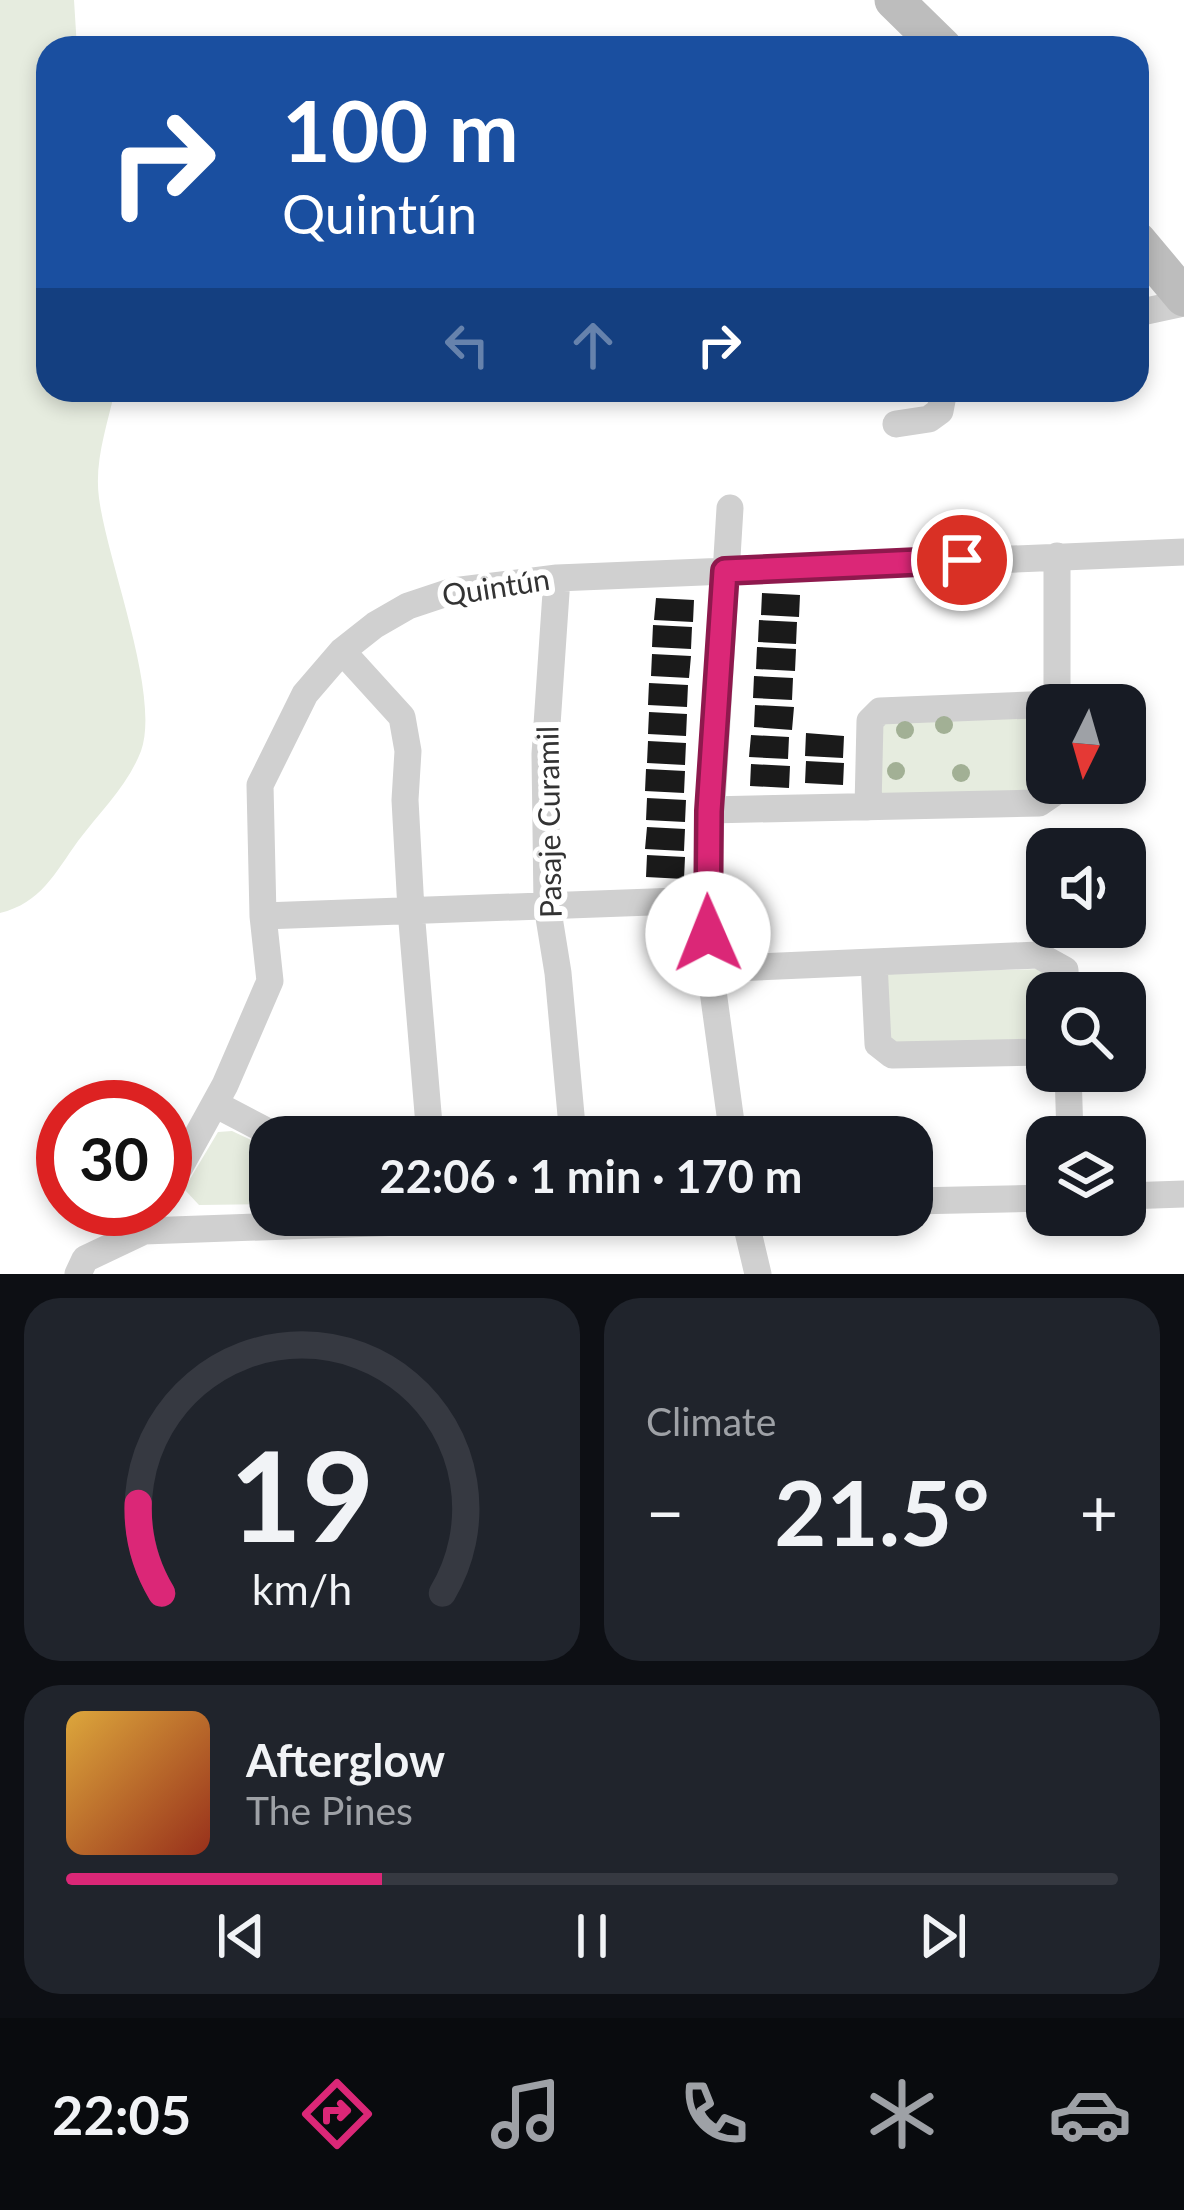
<!DOCTYPE html>
<html lang="en">
<head>
<meta charset="utf-8">
<style>
  body { margin:0; font-family:Lato,sans-serif; background:#20242c; color:#f1f3f6; height:100vh; display:flex; flex-direction:column; font-size:45px; white-space:nowrap }
  * { box-sizing:border-box; margin:0 }
  p { font-size:39px; color:#9ea1a6 }
  .icon { flex:none; width:66px; height:66px; fill:none; stroke:currentColor; stroke-width:2; stroke-linecap:round; stroke-linejoin:round }
  .map { position:relative; height:1274px; overflow:hidden }
  .sheet { display:flex; flex-direction:column; gap:24px; padding:24px; background:#0d0f14; flex:1 }
  .sheet>* { flex:none }
  .hud { position:absolute; left:36px; top:36px; width:1113px; height:366px; border-radius:36px; box-shadow:0 6px 18px #0003; background:#1a4fa0; color:#fff; overflow:hidden }
  .needle { width:78px; rotate:185deg }
  .fabs { position:absolute; left:1026px; top:684px; display:grid; gap:24px }
  .fabs a { display:grid; place-items:center; width:120px; height:120px; border-radius:24px; background:#171b24; box-shadow:0 6px 18px #0003; font-size:60px }
  .speed { position:absolute; left:36px; top:1080px; display:flex; gap:24px; font-size:60px; font-weight:700; text-align:center }
  .speed>* { display:grid; place-content:center; width:156px; height:156px; border-radius:50%; background:#171b24; box-shadow:0 6px 18px #0003; line-height:1 }
  .speed .limit { border:18px solid #d22; background:#fff; color:#111 }
  .pin { position:absolute; display:grid; place-items:center; width:102px; height:102px; color:#fff; margin:-51px; border:6px solid #fff; border-radius:50%; box-shadow:0 3px 12px #0007 }
  .me { position:absolute; width:132px; margin:-66px; rotate:359deg; stroke-linejoin:round; filter:drop-shadow(0 0 9px #0008) }
  .turn { display:flex; align-items:center; gap:42px; height:252px; padding:0 48px; font-size:54px }
  .turn .icon { width:156px; height:156px; stroke-width:2.5 }
  .turn b { display:block; font-size:84px; line-height:102px }
  .lanes { display:flex; align-items:center; height:114px; padding:0 48px; background:#0003; justify-content:center; gap:60px; direction:ltr }
  .lanes .off { opacity:.35 }
  .big { font-size:90px; font-weight:700; line-height:1.1 }
  .sheet .widget { flex:1; display:flex; flex-direction:column; justify-content:center; gap:18px; min-width:0; padding:0 42px; border-radius:36px; background:#20242c }
  .sheet .dial { align-items:center; gap:0 }
  .dial svg { height:312px; overflow:visible; fill:none; stroke:#363941; stroke-width:7; stroke-linecap:round; text-anchor:middle }
  .dial text { fill:#f1f3f6; stroke:none }
  .song { display:flex; align-items:center; gap:36px }
  .cover { width:144px; height:144px; border-radius:18px; background:linear-gradient(135deg,hsl(40 70% 55%),hsl(10 70% 35%)) }
  .played { height:12px; border-radius:6px; background:linear-gradient(90deg,#db2777 30%,#363941 30%) }
  .keys { display:flex; justify-content:space-around; direction:ltr }
  .heat { display:flex; justify-content:space-between; align-items:center; font-size:66px; direction:ltr }
  .sheet .tiles { flex:1; display:grid; gap:24px; grid-template-columns:1fr 1fr }
  .widget:last-child { grid-column:span 2 }
  .trip { position:absolute; left:249px; top:1116px; width:684px; height:120px; border-radius:36px; background:#171b24; box-shadow:0 6px 18px #0003; font-weight:700; line-height:120px; text-align:center }
  .tabs { display:flex; height:192px; justify-content:space-around; align-items:center; background:#090b0e; color:#9ea1a6 }
  .tabs .icon { width:84px; height:84px }
  .tabs .active { color:#db2777 }
  .tabs b { font-size:54px; color:#f1f3f6 }
  .map>svg:first-child { display:block }
  .green { fill:#e6ecdf }
  .building { fill:#1a1a1a }
  .lines { fill:none; stroke-linecap:round; stroke-linejoin:round }
  .street { stroke:#d0d0d0; stroke-width:27 }
  .secondary { stroke:#bdbdbd; stroke-width:39 }
  .tree { fill:#a2b095 }
  .route-casing { stroke:#8e194d; stroke-width:30 }
  .route { stroke:#db2777; stroke-width:21 }
  .labels { text-anchor:middle; stroke-width:12; stroke-linejoin:round; paint-order:stroke }
  .street-label { font-size:30px; fill:#333; stroke:#fff }
</style>
</head>
<body>
<div class="map">
<svg width="1184" height="1274" viewBox="0 0 1184 1274">
  <rect width="100%" height="100%" fill="#fff"/>
  <path class="green" d="M0,0H74L77,48H48V390H115C107,426 94,462 99,498C107,561 161,695 141,751C128,785 100,812 78,841C55,873 41,903 0,913Z
    M1047,715V783L1041,791L881,795L879,722Z
    M1042,969L1057,981V993H1047V1043L898,1049L885,1038L884,973Z
    M232,1131L270,1149V1204L199,1205L184,1189L218,1132Z"/>
  <path class="building" d="M762,593L800,595L799,617L761,615Z
    M656,598L694,600L693,622L654,620Z
    M759,620L797,622L796,644L758,642Z
    M653,625L692,627L691,649L652,647Z
    M757,647L796,649L795,671L756,669Z
    M652,654L691,656L689,678L651,676Z
    M754,676L793,678L792,700L753,698Z
    M649,683L688,685L687,707L648,705Z
    M755,705L794,707L792,730L754,727Z
    M649,712L687,714L686,736L648,734Z
    M806,733L844,736L843,758L805,756Z
    M751,735L789,737L788,759L749,757Z
    M648,741L686,743L685,765L647,763Z
    M806,761L844,763L843,785L805,783Z
    M751,764L790,766L789,788L750,786Z
    M646,769L685,771L684,793L645,791Z
    M647,798L686,800L685,822L646,820Z
    M647,827L685,829L684,851L645,849Z
    M647,855L685,857L684,879L646,877Z"/>
  <g class="lines">
    <path class="street" d="M1137,313L1184,303
      M896,424L929,419L940,411L944,390
      M730,508L706,900L710,969L733,1137
      M1057,556V705
      M557,578L545,754L547,905L558,973L573,1137
      M342,651L402,717L408,751L405,800L411,910L430,1137
      M868,807L870,721L880,711L1057,704
      M709,810L1039,803L1058,790V783
      M263,916L706,900
      M874,962L878,1044L892,1055L1047,1052
      M710,969L1038,955L1065,970L1066,993
      M1068,1071L1070,1137
      M215,1104L278,1137
      M165,1194L225,1085L270,981L263,916L260,785L305,694L342,651L375,625L408,606L453,591L557,578L1184,552
      M1125,1196L1184,1194
      M912,1201L1047,1198
      M744,1215L758,1274
      M144,1231L600,1215
      M78,1274L85,1259L144,1231L152,1218"/>
    <path class="secondary" d="M894,0L943,48
      M1137,241L1184,297"/>
  </g>
  <g class="tree">
    <circle cx="944" cy="725" r="9"/>
    <circle cx="905" cy="730" r="9"/>
    <circle cx="896" cy="771" r="9"/>
    <circle cx="961" cy="773" r="9"/>
  </g>
  <g class="lines">
    <defs>
      <path id="route" d="M708,934L709,811L725,571L962,560"/>
    </defs>
    <use href="#route" class="route-casing"/>
    <use href="#route" class="route"/>
  </g>
  <g class="labels">
    <g class="street-label">
      <text transform="translate(496 588) rotate(-9)" y="10">Quintún</text>
      <text transform="translate(550 822) rotate(-91)" y="10">Pasaje Curamil</text>
    </g>
  </g>
</svg>
<div class="fabs">
<a><svg class="needle" viewBox="-14 -14 28 28"><path d="M0-13l5 13h-10z" fill="#e53935"/><path d="M0 13l5-13h-10z" fill="#9ea1a6"/></svg></a>
<a><svg class="icon" aria-label="sound" viewBox="0 0 24 24"><path d="M4 9h4l5-4v14l-5-4H4zM17 9q2 3 0 6"/></svg></a>
<a><svg class="icon" aria-label="search" viewBox="0 0 24 24"><circle cx="10" cy="10" r="6"/><path d="M15 15l6 6"/></svg></a>
<a><svg class="icon" aria-label="layers" viewBox="0 0 24 24"><path d="M12 4l9 5-9 5-9-5zM3 14l9 5 9-5"/></svg></a>
</div>
<div class="speed"><div class="limit">30</div></div>
<div class="pin" style="left:962px;top:560px;background:#d93025"><svg class="icon" aria-label="arrive" viewBox="0 0 24 24"><path d="M6 21V4h12l-3 4 3 4H6"/></svg></div>
<svg class="me" style="left:708px;top:934px" viewBox="-20 -20 40 40"><circle r="19" fill="#fff"/><path d="M0-13L10 11 0 6-10 11z" fill="#db2777"/></svg>
<div class="trip">22:06 · 1 min · 170 m</div>
<div class="hud">
<div class="turn"><svg class="icon" aria-label="right" viewBox="0 0 24 24"><path d="M7 20v-9h11M14 6l5 5-5 5"/></svg><div><b>100 m</b>Quintún</div></div>
<div class="lanes"><svg class="icon off" aria-label="left" viewBox="0 0 24 24"><path d="M17 20v-9H6M10 6l-5 5 5 5"/></svg><svg class="icon off" aria-label="ahead" viewBox="0 0 24 24"><path d="M12 20V5M6 11l6-6 6 6"/></svg><svg class="icon" aria-label="right" viewBox="0 0 24 24"><path d="M7 20v-9h11M14 6l5 5-5 5"/></svg></div>
</div>
</div>
<section class="sheet">
<div class="tiles">
<div class="widget dial"><svg viewBox="0 0 100 80">
<path d="M14 69A42 42 0 1 1 86 69"/>
<path d="M14 69A42 42 0 0 1 8 46" stroke="#db2777"/>
<text x="50" y="56" font-size="32" font-weight="700">19</text>
<text x="50" y="72" font-size="11">km/h</text>
</svg></div>
<div class="widget"><p>Climate</p>
<div class="heat"><a>−</a><b class="big">21.5°</b><a>+</a></div>
</div>
<div class="widget">
<div class="song"><i class="cover"></i><div><b>Afterglow</b><p>The Pines</p></div></div>
<div class="played"></div>
<div class="keys"><svg class="icon" aria-label="previous" viewBox="0 0 24 24"><path d="M18 5L8 12l10 7zM5 5v14"/></svg><svg class="icon" aria-label="pause" viewBox="0 0 24 24"><path d="M8 5v14M16 5v14"/></svg><svg class="icon" aria-label="next" viewBox="0 0 24 24"><path d="M6 5l10 7-10 7zM19 5v14"/></svg></div>
</div>
</div>
</section>
<nav class="tabs">
<b>22:05</b>
<svg class="icon active" aria-label="directions" viewBox="0 0 24 24"><path d="M12 3l9 9-9 9-9-9zM9 14v-3h6M13 9l2 2-2 2"/></svg>
<svg class="icon" aria-label="music" viewBox="0 0 24 24"><path d="M9 18V5l10-2v13"/><circle cx="6" cy="18" r="3"/><circle cx="16" cy="16" r="3"/></svg>
<svg class="icon" aria-label="phone" viewBox="0 0 24 24"><path d="M5 4h4l2 5-3 2q2 4 5 5l2-3 5 2v4C11 20 4 13 5 4z"/></svg>
<svg class="icon" aria-label="climate" viewBox="0 0 24 24"><path d="M12 3v18M4 7l16 10M4 17L20 7"/></svg>
<svg class="icon" aria-label="car" viewBox="0 0 24 24"><path d="M5 17H2v-5l4-1 3-4h7l3 4 3 1v5h-3M9 17h6M6 11h13"/><circle cx="7" cy="17" r="2"/><circle cx="17" cy="17" r="2"/></svg>
</nav>
</body>
</html>
